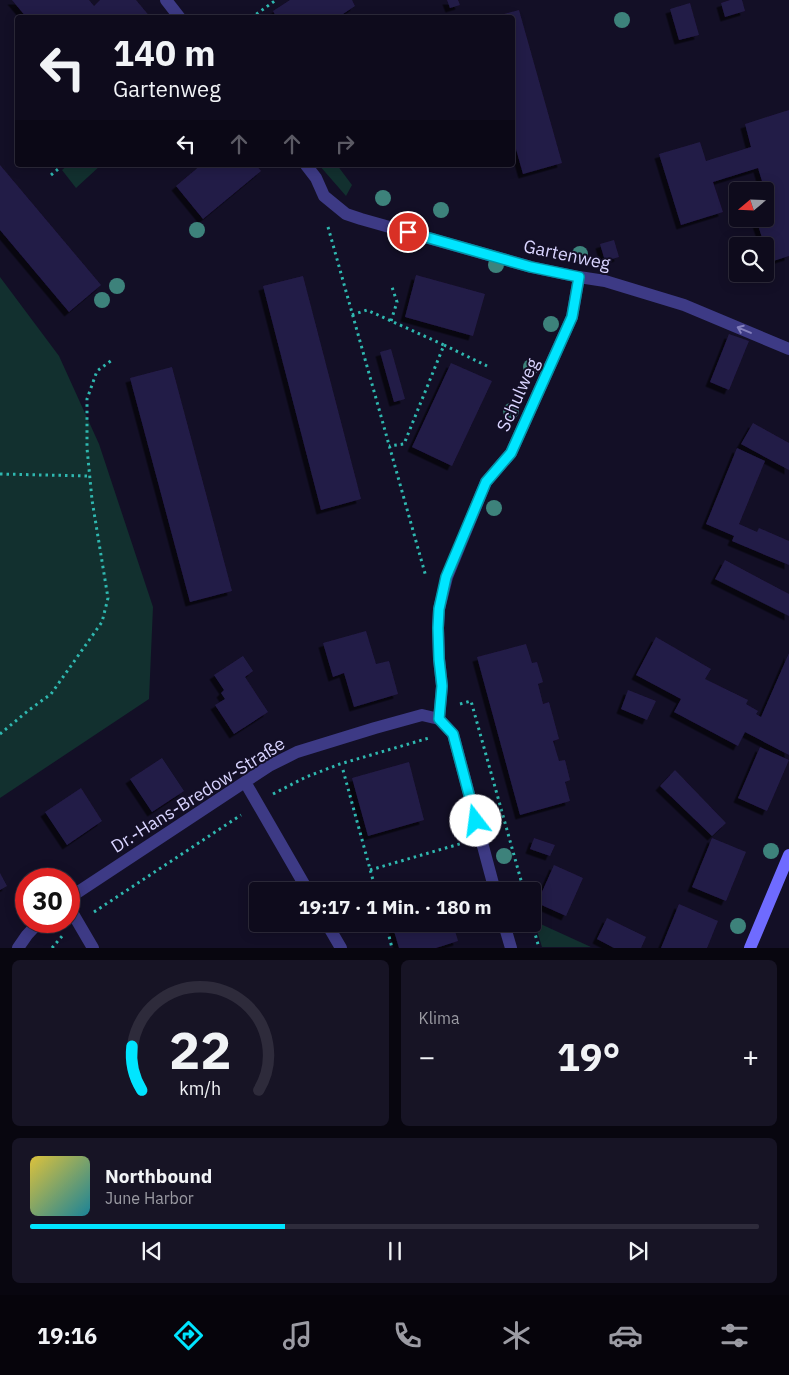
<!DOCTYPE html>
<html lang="de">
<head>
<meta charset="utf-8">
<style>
  body { margin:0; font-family:"IBM Plex Sans",sans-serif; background:#171425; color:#f1f3f6; height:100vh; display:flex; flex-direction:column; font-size:19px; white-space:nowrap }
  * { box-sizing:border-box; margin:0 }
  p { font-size:16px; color:#9b9ba3 }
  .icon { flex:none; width:28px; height:28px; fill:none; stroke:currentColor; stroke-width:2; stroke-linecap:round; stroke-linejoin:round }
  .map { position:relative; height:948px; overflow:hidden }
  .details { display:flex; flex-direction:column; gap:12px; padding:12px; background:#08060f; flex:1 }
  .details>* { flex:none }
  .guide { position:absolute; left:15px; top:15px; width:500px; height:152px; border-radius:5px; box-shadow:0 2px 12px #0003,0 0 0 1px #2e2b3b; background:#0e0b1c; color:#f1f3f6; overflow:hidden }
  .needle { width:32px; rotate:251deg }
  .buttons { position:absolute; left:729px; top:182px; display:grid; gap:10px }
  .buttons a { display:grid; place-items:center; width:45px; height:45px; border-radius:5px; background:#0e0b1c; box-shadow:0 2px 12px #0003,0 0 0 1px #2e2b3b; font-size:25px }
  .speed { position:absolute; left:15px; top:868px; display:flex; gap:10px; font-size:25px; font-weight:700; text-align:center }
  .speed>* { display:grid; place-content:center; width:65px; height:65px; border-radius:50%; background:#0e0b1c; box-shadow:0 2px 12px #0003,0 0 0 1px #2e2b3b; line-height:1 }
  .speed .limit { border:8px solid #d22; background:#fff; color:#111 }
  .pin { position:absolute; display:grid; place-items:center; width:42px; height:42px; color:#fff; margin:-21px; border:2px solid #fff; border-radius:50%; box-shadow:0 1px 5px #0007 }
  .me { position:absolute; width:55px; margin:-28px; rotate:345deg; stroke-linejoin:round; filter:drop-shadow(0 0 4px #0008) }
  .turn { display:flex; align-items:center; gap:18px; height:105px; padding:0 15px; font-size:22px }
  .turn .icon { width:65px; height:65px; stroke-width:2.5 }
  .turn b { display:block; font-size:35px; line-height:42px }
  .lanes { display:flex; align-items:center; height:48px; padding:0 15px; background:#0003; justify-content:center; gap:25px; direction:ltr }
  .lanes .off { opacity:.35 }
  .big { font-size:38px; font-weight:800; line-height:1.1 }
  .details .card { flex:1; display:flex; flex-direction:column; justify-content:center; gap:8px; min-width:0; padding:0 18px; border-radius:8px; background:#171425 }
  .details .dial { align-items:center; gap:0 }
  .dial svg { height:130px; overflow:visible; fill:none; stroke:#2e2b3b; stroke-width:7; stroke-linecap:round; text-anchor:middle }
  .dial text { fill:#f1f3f6; stroke:none }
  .song { display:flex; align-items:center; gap:15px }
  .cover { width:60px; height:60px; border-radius:8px; background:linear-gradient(135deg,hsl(50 70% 55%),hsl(190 70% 35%)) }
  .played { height:5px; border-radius:2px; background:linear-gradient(90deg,#00e5ff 35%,#2e2b3b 35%) }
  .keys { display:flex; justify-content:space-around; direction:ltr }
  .heat { display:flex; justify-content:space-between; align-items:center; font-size:28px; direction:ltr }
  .details .tiles { flex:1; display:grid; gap:12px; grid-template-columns:1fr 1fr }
  .card:last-child { grid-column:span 2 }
  .trip { position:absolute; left:249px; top:882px; width:292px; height:50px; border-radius:5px; background:#0e0b1c; box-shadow:0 2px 12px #0003,0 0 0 1px #2e2b3b; font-weight:800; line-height:50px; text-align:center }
  .menu { display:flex; height:80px; justify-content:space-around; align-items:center; background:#06040b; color:#9b9ba3 }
  .menu .icon { width:35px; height:35px }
  .menu .selected { color:#00e5ff }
  .menu b { font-size:22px; color:#f1f3f6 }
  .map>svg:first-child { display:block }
  .green { fill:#12302f }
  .building { fill:#241b47; filter:url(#shadow) }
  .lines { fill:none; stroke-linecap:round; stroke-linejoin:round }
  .path { stroke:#2fb8b0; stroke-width:3; stroke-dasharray:2.5 4; stroke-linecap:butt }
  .street { stroke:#3d3a85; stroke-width:12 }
  .secondary { stroke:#6f6bff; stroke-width:12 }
  .tree { fill:#3d827b }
  .oneway { stroke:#837fbc }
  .route-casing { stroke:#0095a6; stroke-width:12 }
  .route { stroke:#00e5ff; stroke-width:9 }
  .labels { text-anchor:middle; stroke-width:4; stroke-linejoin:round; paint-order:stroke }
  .street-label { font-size:18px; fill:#d9d4ff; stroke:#130f26 }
</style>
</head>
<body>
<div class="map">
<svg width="789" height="948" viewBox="0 0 789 948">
  <defs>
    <filter id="shadow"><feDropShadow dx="-4.5" dy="4.5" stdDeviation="0" flood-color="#0009"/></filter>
  </defs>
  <rect width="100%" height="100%" fill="#130f26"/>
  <path class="green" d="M68,165H101L76,188L62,170Z
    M319,165H337L352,185L346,196Z
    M0,277L59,356L99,444L153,607L149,699L0,798Z
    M534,921L591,947H542Z"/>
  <path class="building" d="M12,0H89L94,6L100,0H136L151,18H27Z
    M290,0H352L355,6L337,18H277L273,11Z
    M447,0H458L460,5L450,8Z
    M730,0H742L745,11L725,17L721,3Z
    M690,3L699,35L679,40L670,9Z
    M519,10L562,163L523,174L512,135V18L493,17Z
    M789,110V256L770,262L756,219H765V202L768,201L758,168L713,182L723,212L681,225L659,154L700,142L706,161L751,147L745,124Z
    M0,165L101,285L69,312L0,230Z
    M201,165H256L261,171L203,219L176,186Z
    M614,240L619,257L605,261L600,244Z
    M416,275L485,294L473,336L405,317Z
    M303,276L361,499L321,510L263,286Z
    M729,334L749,341L729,390L710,382Z
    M391,349L405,399L394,402L380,352Z
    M451,363L492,381L452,466L412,447Z
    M172,367L232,591L190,602L130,378Z
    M753,423L789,443V470L741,444Z
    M737,448L765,461L739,524L757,532L759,528L789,541V565L732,541L734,536L706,524Z
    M725,560L789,594V616L715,579Z
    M366,631L376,664L389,661L398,694L354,707L344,673L333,677L323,643Z
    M656,637L711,669L705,679L748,700L746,704L758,711L756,714L761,717L789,653V755L745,732L738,746L674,712L681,699L636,675Z
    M526,644L532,663L537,662L543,682L538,684L543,704L549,702L559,739L553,741L559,761L565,760L570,780L565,782L570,801L520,815L477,657Z
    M243,656L253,671L245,677L268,712L234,734L215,705L225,699L221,693L224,690L214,675Z
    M628,690L656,701L647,720L621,709Z
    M760,747L789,760L767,811L738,798Z
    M162,758L184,791L152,812L130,779Z
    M409,762L424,820L368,836L352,778Z
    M675,770L726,823L712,836L660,786Z
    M81,788L102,821L67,845L45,812Z
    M534,838L555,845L550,856L530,849Z
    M712,838L746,852L726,901L692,887Z
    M554,865L583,878L566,916L537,903Z
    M0,873L7,886L0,890Z
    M442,884L444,891H417Z
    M679,904L718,921L707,948H661Z
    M607,918L646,937L641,948H614L597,939Z
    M392,924H453L458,941L436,948H399Z"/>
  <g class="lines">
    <path class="path" d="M251,18L276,0
      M51,175L63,165
      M328,227L426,577
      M352,315L367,310L444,345L404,444L389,446
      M391,321L397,302L392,287
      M444,345L487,366
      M0,474L89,476
      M460,704L471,701L524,891
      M0,734L29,710L51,694L102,622L108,598L92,500L87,448V399L97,371L112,360
      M343,770L376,891
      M273,794L306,777L340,764L429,738
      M370,870L463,843
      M94,912L241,815
      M532,923L539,948
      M386,924L392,948
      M52,948L63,935"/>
    <path class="street" d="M166,0L180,18
      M306,165L316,178L324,196L346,214L361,219L531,267L579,277L605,281L684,305L789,349
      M439,719L442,686L439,659L438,628L439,609L447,577L486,482L511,453L572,317L579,277
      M439,719L453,734L495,891
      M245,782L308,891
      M69,898L269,766L297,752L375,728L422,715L439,719
      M69,907L93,948
      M327,924L341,948
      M504,924L511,948
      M18,948L27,935L40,921"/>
    <path class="secondary" d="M750,948L789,855"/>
  </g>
  <g class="tree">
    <circle cx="622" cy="20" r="8"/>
    <circle cx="383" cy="198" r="8"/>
    <circle cx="441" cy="210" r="8"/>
    <circle cx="197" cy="230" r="8"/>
    <circle cx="580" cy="254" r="8"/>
    <circle cx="496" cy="265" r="8"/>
    <circle cx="117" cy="286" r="8"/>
    <circle cx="102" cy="300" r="8"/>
    <circle cx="551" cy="324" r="8"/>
    <circle cx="531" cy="367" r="8"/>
    <circle cx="511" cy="411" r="8"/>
    <circle cx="494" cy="508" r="8"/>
    <circle cx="771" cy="851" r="8"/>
    <circle cx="504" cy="856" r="8"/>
    <circle cx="738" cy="926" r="8"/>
  </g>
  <defs><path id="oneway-shaft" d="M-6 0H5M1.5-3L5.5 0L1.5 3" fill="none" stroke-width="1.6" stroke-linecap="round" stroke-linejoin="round" transform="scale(1.25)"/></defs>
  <use class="oneway" href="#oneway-shaft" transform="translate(744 330) rotate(-157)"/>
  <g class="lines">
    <defs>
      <path id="route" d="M408,232L531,267L579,277L572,317L511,453L486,482L446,577L439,609L438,628L439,659L442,686L439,719L453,734L476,821"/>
    </defs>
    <use href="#route" class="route-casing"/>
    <use href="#route" class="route"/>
  </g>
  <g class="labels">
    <g class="street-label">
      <text transform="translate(567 255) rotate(12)" y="6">Gartenweg</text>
      <text transform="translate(518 395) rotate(-66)" y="6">Schulweg</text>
      <text transform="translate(198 795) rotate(-32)" y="6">Dr.-Hans-Bredow-Straße</text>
    </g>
  </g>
</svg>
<div class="buttons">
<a><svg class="needle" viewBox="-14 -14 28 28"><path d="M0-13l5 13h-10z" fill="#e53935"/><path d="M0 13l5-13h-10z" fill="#9b9ba3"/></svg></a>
<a><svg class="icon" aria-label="search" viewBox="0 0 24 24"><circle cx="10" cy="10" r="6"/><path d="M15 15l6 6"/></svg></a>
</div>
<div class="speed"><div class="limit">30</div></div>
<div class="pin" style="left:408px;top:232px;background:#d93025"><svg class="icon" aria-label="arrive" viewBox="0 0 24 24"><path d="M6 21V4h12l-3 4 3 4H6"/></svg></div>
<svg class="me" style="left:476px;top:821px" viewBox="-20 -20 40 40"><circle r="19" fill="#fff"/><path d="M0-13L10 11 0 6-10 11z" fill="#00e5ff"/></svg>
<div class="trip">19:17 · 1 Min. · 180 m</div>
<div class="guide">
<div class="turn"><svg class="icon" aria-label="left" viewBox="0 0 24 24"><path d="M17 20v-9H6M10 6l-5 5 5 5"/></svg><div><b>140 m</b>Gartenweg</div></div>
<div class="lanes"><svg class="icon" aria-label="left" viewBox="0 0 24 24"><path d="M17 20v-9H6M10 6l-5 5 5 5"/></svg><svg class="icon off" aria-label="ahead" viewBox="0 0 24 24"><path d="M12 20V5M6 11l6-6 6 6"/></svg><svg class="icon off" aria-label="ahead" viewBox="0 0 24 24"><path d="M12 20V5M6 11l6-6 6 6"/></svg><svg class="icon off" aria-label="right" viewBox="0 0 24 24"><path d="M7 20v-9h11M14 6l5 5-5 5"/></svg></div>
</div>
</div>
<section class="details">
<div class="tiles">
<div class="card dial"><svg viewBox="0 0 100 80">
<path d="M14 69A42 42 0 1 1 86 69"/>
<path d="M14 69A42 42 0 0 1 8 42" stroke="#00e5ff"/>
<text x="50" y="56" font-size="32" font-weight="700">22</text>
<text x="50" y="72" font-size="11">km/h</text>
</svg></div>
<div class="card"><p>Klima</p>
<div class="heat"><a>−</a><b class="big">19°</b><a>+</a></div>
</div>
<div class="card">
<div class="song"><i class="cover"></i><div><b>Northbound</b><p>June Harbor</p></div></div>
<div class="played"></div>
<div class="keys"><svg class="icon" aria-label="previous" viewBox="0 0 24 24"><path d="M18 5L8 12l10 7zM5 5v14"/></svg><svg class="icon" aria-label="pause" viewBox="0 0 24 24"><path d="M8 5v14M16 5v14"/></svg><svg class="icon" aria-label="next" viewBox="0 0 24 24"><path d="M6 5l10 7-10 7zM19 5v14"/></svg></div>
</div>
</div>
</section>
<nav class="menu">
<b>19:16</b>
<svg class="icon selected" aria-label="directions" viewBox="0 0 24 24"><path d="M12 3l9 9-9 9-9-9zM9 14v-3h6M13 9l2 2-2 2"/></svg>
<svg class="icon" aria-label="music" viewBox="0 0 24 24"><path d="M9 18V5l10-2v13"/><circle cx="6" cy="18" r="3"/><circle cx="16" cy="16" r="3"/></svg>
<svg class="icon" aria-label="phone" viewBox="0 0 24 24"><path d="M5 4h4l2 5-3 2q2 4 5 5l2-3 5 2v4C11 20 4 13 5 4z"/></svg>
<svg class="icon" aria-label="climate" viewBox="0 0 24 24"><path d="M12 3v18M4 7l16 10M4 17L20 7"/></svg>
<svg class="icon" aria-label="car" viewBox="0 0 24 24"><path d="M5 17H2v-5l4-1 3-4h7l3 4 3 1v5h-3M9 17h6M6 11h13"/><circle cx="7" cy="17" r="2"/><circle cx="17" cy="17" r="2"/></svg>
<svg class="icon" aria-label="filters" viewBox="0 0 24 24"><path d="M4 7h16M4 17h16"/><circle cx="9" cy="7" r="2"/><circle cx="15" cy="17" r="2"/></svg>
</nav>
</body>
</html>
